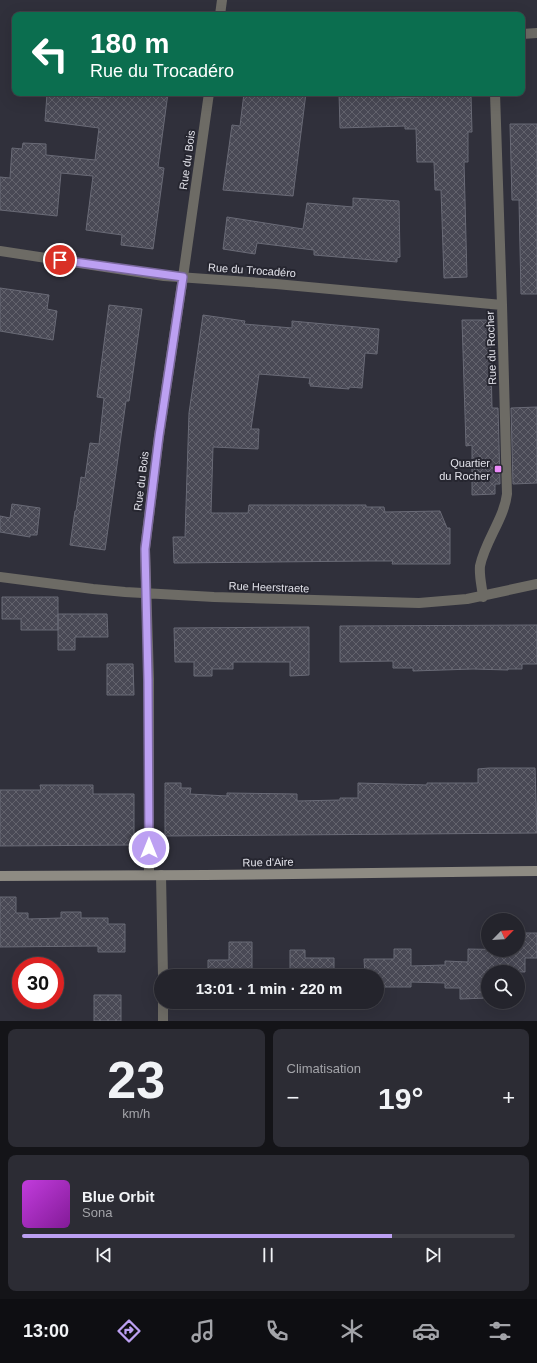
<!DOCTYPE html>
<html lang="fr">
<head>
<meta charset="utf-8">
<style>
  body { margin:0; font-family:Arial,sans-serif; background:#2c2c34; color:#f1f3f6; height:100vh; display:flex; flex-direction:column; font-size:15px; white-space:nowrap }
  * { box-sizing:border-box; margin:0 }
  p { font-size:13px; color:#a3a4a9 }
  .icon { flex:none; width:22px; height:22px; fill:none; stroke:currentColor; stroke-width:2; stroke-linecap:round; stroke-linejoin:round }
  .map { position:relative; height:1021px; overflow:hidden }
  .panel { display:flex; flex-direction:column; gap:8px; padding:8px; background:#141418; flex:1 }
  .panel>* { flex:none }
  .guide { position:absolute; left:12px; top:12px; width:513px; height:84px; border-radius:8px; box-shadow:0 4px 16px #0002,0 0 0 1px #414148; background:#0b6e4f; color:#fff; overflow:hidden }
  .needle { width:26px; rotate:65deg }
  .tools { position:absolute; left:481px; top:913px; display:grid; gap:8px }
  .tools a { display:grid; place-items:center; width:44px; height:44px; border-radius:50%; background:#24242c; box-shadow:0 4px 16px #0002,0 0 0 1px #414148; font-size:20px }
  .speed { position:absolute; left:12px; top:957px; display:flex; gap:8px; font-size:20px; font-weight:700; text-align:center }
  .speed>* { display:grid; place-content:center; width:52px; height:52px; border-radius:50%; background:#24242c; box-shadow:0 4px 16px #0002,0 0 0 1px #414148; line-height:1 }
  .speed .limit { border:6px solid #d22; background:#fff; color:#111 }
  .pin { position:absolute; display:grid; place-items:center; width:34px; height:34px; color:#fff; margin:-17px; border:2px solid #fff; border-radius:50%; box-shadow:0 1px 4px #0007 }
  .me { position:absolute; width:44px; margin:-22px; rotate:0deg; stroke-linejoin:round; filter:drop-shadow(0 0 3px #0008) }
  .turn { display:flex; align-items:center; gap:14px; height:84px; padding:0 12px; font-size:18px }
  .turn .icon { width:52px; height:52px; stroke-width:2.5 }
  .turn b { display:block; font-size:28px; line-height:34px }
  .big { font-size:30px; font-weight:600; line-height:1.1 }
  .panel .card { flex:1; display:flex; flex-direction:column; justify-content:center; gap:6px; min-width:0; padding:0 14px; border-radius:8px; background:#2c2c34 }
  .panel .dial { align-items:center; gap:0 }
  .dial b { font-size:52px; line-height:1 }
  .song { display:flex; align-items:center; gap:12px }
  .cover { width:48px; height:48px; border-radius:6px; background:linear-gradient(135deg,hsl(290 70% 55%),hsl(290 70% 35%)) }
  .played { height:4px; border-radius:2px; background:linear-gradient(90deg,#bca0f2 75%,#414148 75%) }
  .keys { display:flex; justify-content:space-around; direction:ltr }
  .heat { display:flex; justify-content:space-between; align-items:center; font-size:22px; direction:ltr }
  .panel .tiles { flex:1; display:grid; gap:8px; grid-template-columns:1fr 1fr }
  .card:last-child { grid-column:span 2 }
  .trip { position:absolute; left:154px; top:969px; width:230px; height:40px; border-radius:20px; background:#24242c; box-shadow:0 4px 16px #0002,0 0 0 1px #414148; font-weight:600; line-height:40px; text-align:center }
  .tabs { display:flex; height:64px; justify-content:space-around; align-items:center; background:#0e0e12; color:#a3a4a9 }
  .tabs .icon { width:28px; height:28px }
  .tabs .on { color:#bca0f2 }
  .tabs b { font-size:18px; color:#f1f3f6 }
  .map>svg:first-child { display:block }
  .building { fill:url(#building-cross-hatch); stroke:#696a76 }
  .lines { fill:none; stroke-linecap:round; stroke-linejoin:round }
  .minor { stroke:#6d6b65; stroke-width:10 }
  .secondary { stroke:#8e8b83; stroke-width:10 }
  .route-casing { stroke:#7a689d; stroke-width:10 }
  .route { stroke:#bca0f2; stroke-width:7 }
  .poi-dot { fill:#ec8cfb; stroke:#262630; stroke-width:1.5 }
  .labels { text-anchor:middle; stroke-width:4; stroke-linejoin:round; paint-order:stroke }
  .street-label { font-size:11px; fill:#e1e1e9; stroke:#262630 }
  .poi-label { font-size:11px; fill:#e1e1e9; stroke:#262630; text-anchor:end }
</style>
</head>
<body>
<div class="map">
<svg width="537" height="1021" viewBox="0 0 537 1021">
  <defs>
    <pattern id="building-cross-hatch" width="8" height="8" patternUnits="userSpaceOnUse"><rect width="8" height="8" fill="#494955"/><path d="M0 0l8 8M0 8l8-8" fill="none" stroke="#63636d"/></pattern>
  </defs>
  <rect width="100%" height="100%" fill="#30303b"/>
  <path class="building" d="M104,93H168L158,167L164,168L153,249L121,245L122,235L86,230L93,176L61,173L57,216L0,210V177L10,178L12,148L22,149L23,143L46,144V155L95,160L99,128L45,121L47,94L103,98Z
    M244,93H306L293,196L223,190L232,125L240,126Z
    M339,93H390V98L471,95L472,132H468V162H464L467,277L444,278L441,190H435L434,162H417L416,129H405V126L340,128Z
    M510,124H537V294H521L519,200H512Z
    M353,198L399,201L400,257L397,258V262L314,255V250L257,243L255,254L223,249L227,217L303,229L307,203L353,207Z
    M0,288L49,295L47,309L57,311L53,340L0,331Z
    M109,305L142,309L129,401H126L105,550L70,545L75,511H76L81,477L85,478L90,443L99,444L104,398L97,397Z
    M203,315L245,321L244,324L292,328V321L379,329L377,354L365,353L362,388L349,387V389L310,386L311,384H309L310,378L259,374L251,429H259L258,449L213,447L211,513H248L249,505H366V507H384L385,512L440,511L447,528H450V564H392L393,561H370L174,563L173,537H185L189,413Z
    M462,320H490L492,408H498L500,484H495V494L472,495V445L466,446Z
    M537,407V483L513,484L511,408Z
    M12,504L40,508L37,535H30V537L0,532V516L10,518Z
    M2,597H58V630H21V619H2Z
    M58,614H107L108,637H75V650H58Z
    M537,625V664H522V669H508V670L473,669L413,671V668H393V661L340,662V626Z
    M309,627V675L290,676V662H233V669H212V676H194V662H175L174,628Z
    M107,664H133L134,695H107Z
    M489,768H535L537,833L165,836V783H181V788H191L190,794L227,796V793L297,794V801L340,800V798H358V783L427,785V783H478V769Z
    M40,785H93V794H134V845L0,846V790H41Z
    M0,897H16V913H28V919L61,918V912H81V918H108V924H125V952H98V946L0,947Z
    M518,933H537V958H525V972L488,971V998L460,999V988H445V983L411,982V987H377V976H365L364,959H394V949H411V966L445,965V961L468,962V949L518,950Z
    M229,942H252V976H208V960H229Z
    M290,950H305V958H334V976H290Z
    M94,995H121V1021H94Z"/>
  <g class="lines">
    <path class="minor" d="M220,15L222,0
      M522,34L537,33
      M0,251L164,276L276,284L502,305
      M0,577L93,589L125,592L214,597L419,603L467,599L537,584
      M483,597C482,587 479,576 480,566C485,541 504,519 507,494L502,305L495,93
      M149,875V679L145,549L159,436L183,277L209,93
      M161,875L163,976
      M163,1021V1002"/>
    <path class="secondary" d="M0,876L205,875L537,871"/>
  </g>
  <g class="lines">
    <defs>
      <path id="route" d="M60,260L183,277L159,436L145,549L148,680L149,848"/>
    </defs>
    <use href="#route" class="route-casing"/>
    <use href="#route" class="route"/>
  </g>
  <rect class="poi-dot" x="494" y="465" width="8" height="8" rx="2"/>
  <g class="labels">
    <g class="street-label">
      <text transform="translate(187 160) rotate(-82)" y="4">Rue du Bois</text>
      <text transform="translate(252 270) rotate(4)" y="4">Rue du Trocadéro</text>
      <text transform="translate(491 348) rotate(-92)" y="4">Rue du Rocher</text>
      <text transform="translate(141 481) rotate(-83)" y="4">Rue du Bois</text>
      <text transform="translate(269 587) rotate(2)" y="4">Rue Heerstraete</text>
      <text transform="translate(268 862) rotate(-1)" y="4">Rue d'Aire</text>
    </g>
    <g class="poi-label">
      <text x="490" y="467">Quartier<tspan x="490" dy="13">du Rocher</tspan></text>
    </g>
  </g>
</svg>
<div class="tools">
<a><svg class="needle" viewBox="-14 -14 28 28"><path d="M0-13l5 13h-10z" fill="#e53935"/><path d="M0 13l5-13h-10z" fill="#a3a4a9"/></svg></a>
<a><svg class="icon" aria-label="search" viewBox="0 0 24 24"><circle cx="10" cy="10" r="6"/><path d="M15 15l6 6"/></svg></a>
</div>
<div class="speed"><div class="limit">30</div></div>
<div class="pin" style="left:60px;top:260px;background:#d93025"><svg class="icon" aria-label="arrive" viewBox="0 0 24 24"><path d="M6 21V4h12l-3 4 3 4H6"/></svg></div>
<svg class="me" style="left:149px;top:848px" viewBox="-20 -20 40 40"><circle r="17" fill="#bca0f2" stroke="#fff" stroke-width="3"/><path d="M0-11L8 9 0 5-8 9z" fill="#fff"/></svg>
<div class="trip">13:01 · 1 min · 220 m</div>
<div class="guide">
<div class="turn"><svg class="icon" aria-label="left" viewBox="0 0 24 24"><path d="M17 20v-9H6M10 6l-5 5 5 5"/></svg><div><b>180 m</b>Rue du Trocadéro</div></div>
</div>
</div>
<section class="panel">
<div class="tiles">
<div class="card dial"><b>23</b><p>km/h</p></div>
<div class="card"><p>Climatisation</p>
<div class="heat"><a>−</a><b class="big">19°</b><a>+</a></div>
</div>
<div class="card">
<div class="song"><i class="cover"></i><div><b>Blue Orbit</b><p>Sona</p></div></div>
<div class="played"></div>
<div class="keys"><svg class="icon" aria-label="previous" viewBox="0 0 24 24"><path d="M18 5L8 12l10 7zM5 5v14"/></svg><svg class="icon" aria-label="pause" viewBox="0 0 24 24"><path d="M8 5v14M16 5v14"/></svg><svg class="icon" aria-label="next" viewBox="0 0 24 24"><path d="M6 5l10 7-10 7zM19 5v14"/></svg></div>
</div>
</div>
</section>
<nav class="tabs">
<b>13:00</b>
<svg class="icon on" aria-label="directions" viewBox="0 0 24 24"><path d="M12 3l9 9-9 9-9-9zM9 14v-3h6M13 9l2 2-2 2"/></svg>
<svg class="icon" aria-label="music" viewBox="0 0 24 24"><path d="M9 18V5l10-2v13"/><circle cx="6" cy="18" r="3"/><circle cx="16" cy="16" r="3"/></svg>
<svg class="icon" aria-label="phone" viewBox="0 0 24 24"><path d="M5 4h4l2 5-3 2q2 4 5 5l2-3 5 2v4C11 20 4 13 5 4z"/></svg>
<svg class="icon" aria-label="climate" viewBox="0 0 24 24"><path d="M12 3v18M4 7l16 10M4 17L20 7"/></svg>
<svg class="icon" aria-label="car" viewBox="0 0 24 24"><path d="M5 17H2v-5l4-1 3-4h7l3 4 3 1v5h-3M9 17h6M6 11h13"/><circle cx="7" cy="17" r="2"/><circle cx="17" cy="17" r="2"/></svg>
<svg class="icon" aria-label="filters" viewBox="0 0 24 24"><path d="M4 7h16M4 17h16"/><circle cx="9" cy="7" r="2"/><circle cx="15" cy="17" r="2"/></svg>
</nav>
</body>
</html>
